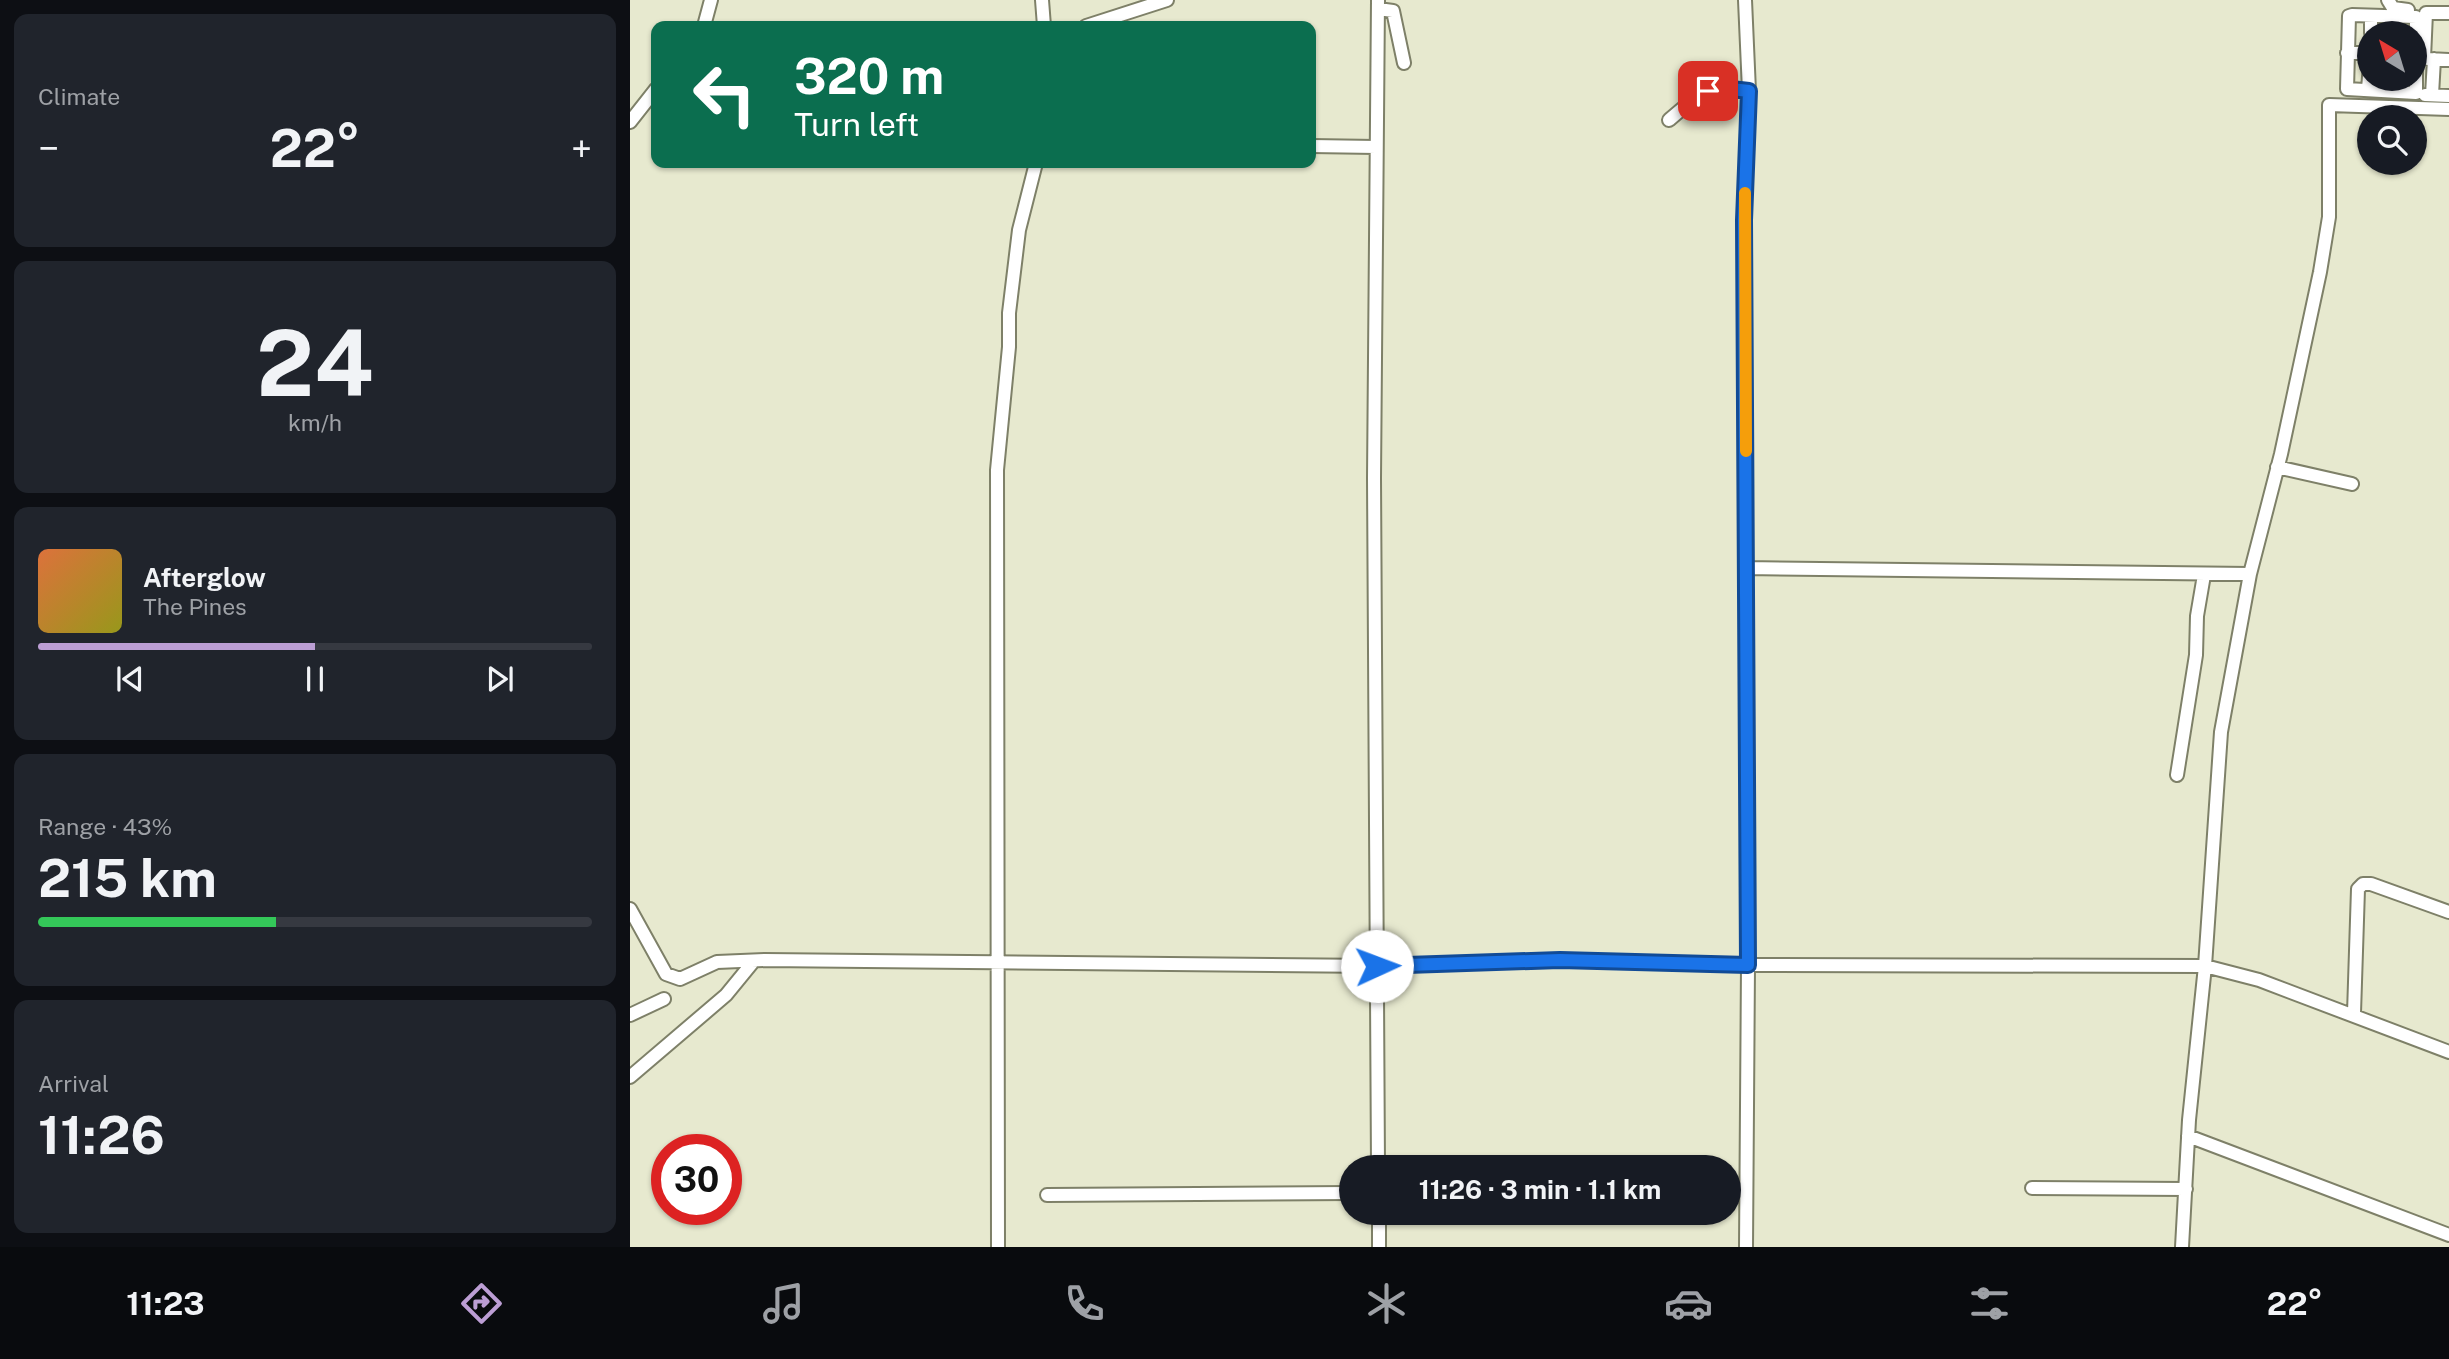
<!DOCTYPE html>
<html lang="en">
<head>
<meta charset="utf-8">
<style>
  body { margin:0; font-family:"Public Sans",sans-serif; background:#20242c; color:#f1f3f6; height:100vh; display:flex; flex-direction:column; font-size:26px; white-space:nowrap }
  * { box-sizing:border-box; margin:0 }
  p { font-size:23px; color:#9ea1a6 }
  .icon { flex:none; width:38px; height:38px; fill:none; stroke:currentColor; stroke-width:2; stroke-linecap:round; stroke-linejoin:round }
  .map { position:relative; flex:1; overflow:hidden }
  .sheet { display:flex; flex-direction:column; gap:14px; padding:14px; background:#0d0f14; width:630px }
  .sheet>* { flex:none }
  .banner { position:absolute; left:21px; top:21px; width:665px; height:147px; border-radius:14px; box-shadow:0 2px 5px #0004; background:#0b6e4f; color:#fff; overflow:hidden }
  .needle { width:46px; rotate:322deg }
  .buttons { position:absolute; left:1727px; top:21px; display:grid; gap:14px }
  .buttons a { display:grid; place-items:center; width:70px; height:70px; border-radius:50%; background:#171b24; box-shadow:0 2px 5px #0004; font-size:35px }
  .speed { position:absolute; left:21px; top:1134px; display:flex; gap:14px; font-size:35px; font-weight:700; text-align:center }
  .speed>* { display:grid; place-content:center; width:91px; height:91px; border-radius:50%; background:#171b24; box-shadow:0 2px 5px #0004; line-height:1 }
  .speed .limit { border:10px solid #d22; background:#fff; color:#111 }
  .pin { position:absolute; display:grid; place-items:center; width:60px; height:60px; color:#fff; margin:-30px; border-radius:14px; box-shadow:0 4px 10px #0006 }
  .me { position:absolute; width:77px; margin:-38px; rotate:88deg; stroke-linejoin:round; filter:drop-shadow(0 0 5px #0008) }
  .turn { display:flex; align-items:center; gap:24px; height:147px; padding:0 28px; font-size:32px }
  .turn .icon { width:91px; height:91px; stroke-width:2.5 }
  .turn b { display:block; font-size:49px; line-height:60px }
  .big { font-size:52px; font-weight:700; line-height:1.1 }
  .sheet .card { flex:1; display:flex; flex-direction:column; justify-content:center; gap:10px; min-width:0; padding:0 24px; border-radius:14px; background:#20242c }
  .sheet .dial { align-items:center; gap:0 }
  .dial b { font-size:91px; line-height:1 }
  .song { display:flex; align-items:center; gap:21px }
  .cover { width:84px; height:84px; border-radius:10px; background:linear-gradient(135deg,hsl(20 70% 55%),hsl(60 70% 35%)) }
  .played { height:7px; border-radius:4px; background:linear-gradient(90deg,#bc9ed4 50%,#363941 50%) }
  .keys { display:flex; justify-content:space-around; direction:ltr }
  .heat { display:flex; justify-content:space-between; align-items:center; font-size:38px; direction:ltr }
  .charge { height:10px; border-radius:5px; background:linear-gradient(90deg,#34c759 43%,#363941 0) }
  .trip { position:absolute; left:709px; top:1155px; width:402px; height:70px; border-radius:35px; background:#171b24; box-shadow:0 2px 5px #0004; font-weight:700; line-height:70px; text-align:center }
  .menu { display:flex; height:112px; justify-content:space-around; align-items:center; background:#090b0e; color:#9ea1a6 }
  .menu .icon { width:49px; height:49px }
  .menu .active { color:#bc9ed4 }
  .menu b { font-size:32px; color:#f1f3f6 }
  main { display:flex; flex:1; min-height:0 }
  .map>svg:first-child { display:block }
  .lines { fill:none; stroke-linecap:round; stroke-linejoin:round }
  .minor-casing { stroke:#7e8068; stroke-width:16 }
  .minor { stroke:#fff; stroke-width:12 }
  .route-casing { stroke:#114b97; stroke-width:18 }
  .route { stroke:#1a73e8; stroke-width:12 }
  .slow { stroke:#f59e0b; stroke-width:12 }
</style>
</head>
<body>
<main>
<section class="sheet">
<div class="card"><p>Climate</p>
<div class="heat"><a>−</a><b class="big">22°</b><a>+</a></div>
</div>
<div class="card dial"><b>24</b><p>km/h</p></div>
<div class="card">
<div class="song"><i class="cover"></i><div><b>Afterglow</b><p>The Pines</p></div></div>
<div class="played"></div>
<div class="keys"><svg class="icon" aria-label="previous" viewBox="0 0 24 24"><path d="M18 5L8 12l10 7zM5 5v14"/></svg><svg class="icon" aria-label="pause" viewBox="0 0 24 24"><path d="M8 5v14M16 5v14"/></svg><svg class="icon" aria-label="next" viewBox="0 0 24 24"><path d="M6 5l10 7-10 7zM19 5v14"/></svg></div>
</div>
<div class="card"><p>Range · 43%</p><b class="big">215 km</b><div class="charge"></div></div>
<div class="card"><p>Arrival</p><b class="big">11:26</b></div>
</section>
<div class="map">
<svg width="1819" height="1247" viewBox="0 0 1819 1247">
  <rect width="100%" height="100%" fill="#e7e9cf"/>
  <g class="lines">
    <defs>
      <path id="minor" d="M412,0L414,26
        M1115,0L1119,91L1114,220L1118,965L1116,1247
        M1758,0L1763,8L1778,10
        M748,9L763,11L774,63
        M1722,15L1786,17V93L1717,89L1719,16Z
        M74,26L81,0
        M456,26L537,0
        M1741,33V16
        M1765,33V17
        M1717,53H1740
        M1794,58L1796,13H1819
        M1798,59L1819,60
        M1738,90L1740,63
        M1795,95L1819,96
        M1802,95L1804,59
        M1039,120C1069,94 1078,86 1119,91
        M0,122L26,89
        M681,146L746,147
        M1647,467L1722,484
        M1115,568L1620,574
        M1547,775L1566,655L1567,616L1574,575
        M0,909L36,974L50,979L87,962L135,960L747,966L930,960L1118,965L1575,966L1629,980L1819,1052
        M1724,1013L1728,889L1733,884H1741L1819,912
        M0,1015L34,999
        M0,1077L96,995L123,962
        M1558,1136L1819,1235
        M748,1167L744,478L748,0
        M1402,1188L1556,1189
        M417,1195L721,1193
        M749,1213V1247
        M368,1247L367,470L379,347V313L389,230L406,163
        M1552,1247L1559,1120L1575,966L1591,732L1620,574L1651,454L1690,272L1699,217V105L1819,109"/>
    </defs>
    <use href="#minor" class="minor-casing"/>
    <use href="#minor" class="minor"/>
  </g>
  <g class="lines">
    <defs>
      <path id="route" d="M747,966L930,960L1118,965L1114,220L1119,91L1092,88L1078,91"/>
    </defs>
    <use href="#route" class="route-casing"/>
    <use href="#route" class="route"/>
    <path class="slow" d="M1115,193L1116,451"/>
  </g>
</svg>
<div class="buttons">
<a><svg class="needle" viewBox="-14 -14 28 28"><path d="M0-13l5 13h-10z" fill="#e53935"/><path d="M0 13l5-13h-10z" fill="#9ea1a6"/></svg></a>
<a><svg class="icon" aria-label="search" viewBox="0 0 24 24"><circle cx="10" cy="10" r="6"/><path d="M15 15l6 6"/></svg></a>
</div>
<div class="speed"><div class="limit">30</div></div>
<div class="pin" style="left:1078px;top:91px;background:#d93025"><svg class="icon" aria-label="arrive" viewBox="0 0 24 24"><path d="M6 21V4h12l-3 4 3 4H6"/></svg></div>
<svg class="me" style="left:747px;top:966px" viewBox="-20 -20 40 40"><circle r="19" fill="#fff"/><path d="M0-13L10 11 0 6-10 11z" fill="#1a73e8"/></svg>
<div class="trip">11:26 · 3 min · 1.1 km</div>
<div class="banner">
<div class="turn"><svg class="icon" aria-label="left" viewBox="0 0 24 24"><path d="M17 20v-9H6M10 6l-5 5 5 5"/></svg><div><b>320 m</b>Turn left</div></div>
</div>
</div>
</main>
<nav class="menu">
<b>11:23</b>
<svg class="icon active" aria-label="directions" viewBox="0 0 24 24"><path d="M12 3l9 9-9 9-9-9zM9 14v-3h6M13 9l2 2-2 2"/></svg>
<svg class="icon" aria-label="music" viewBox="0 0 24 24"><path d="M9 18V5l10-2v13"/><circle cx="6" cy="18" r="3"/><circle cx="16" cy="16" r="3"/></svg>
<svg class="icon" aria-label="phone" viewBox="0 0 24 24"><path d="M5 4h4l2 5-3 2q2 4 5 5l2-3 5 2v4C11 20 4 13 5 4z"/></svg>
<svg class="icon" aria-label="climate" viewBox="0 0 24 24"><path d="M12 3v18M4 7l16 10M4 17L20 7"/></svg>
<svg class="icon" aria-label="car" viewBox="0 0 24 24"><path d="M5 17H2v-5l4-1 3-4h7l3 4 3 1v5h-3M9 17h6M6 11h13"/><circle cx="7" cy="17" r="2"/><circle cx="17" cy="17" r="2"/></svg>
<svg class="icon" aria-label="filters" viewBox="0 0 24 24"><path d="M4 7h16M4 17h16"/><circle cx="9" cy="7" r="2"/><circle cx="15" cy="17" r="2"/></svg>
<b>22°</b>
</nav>
</body>
</html>
